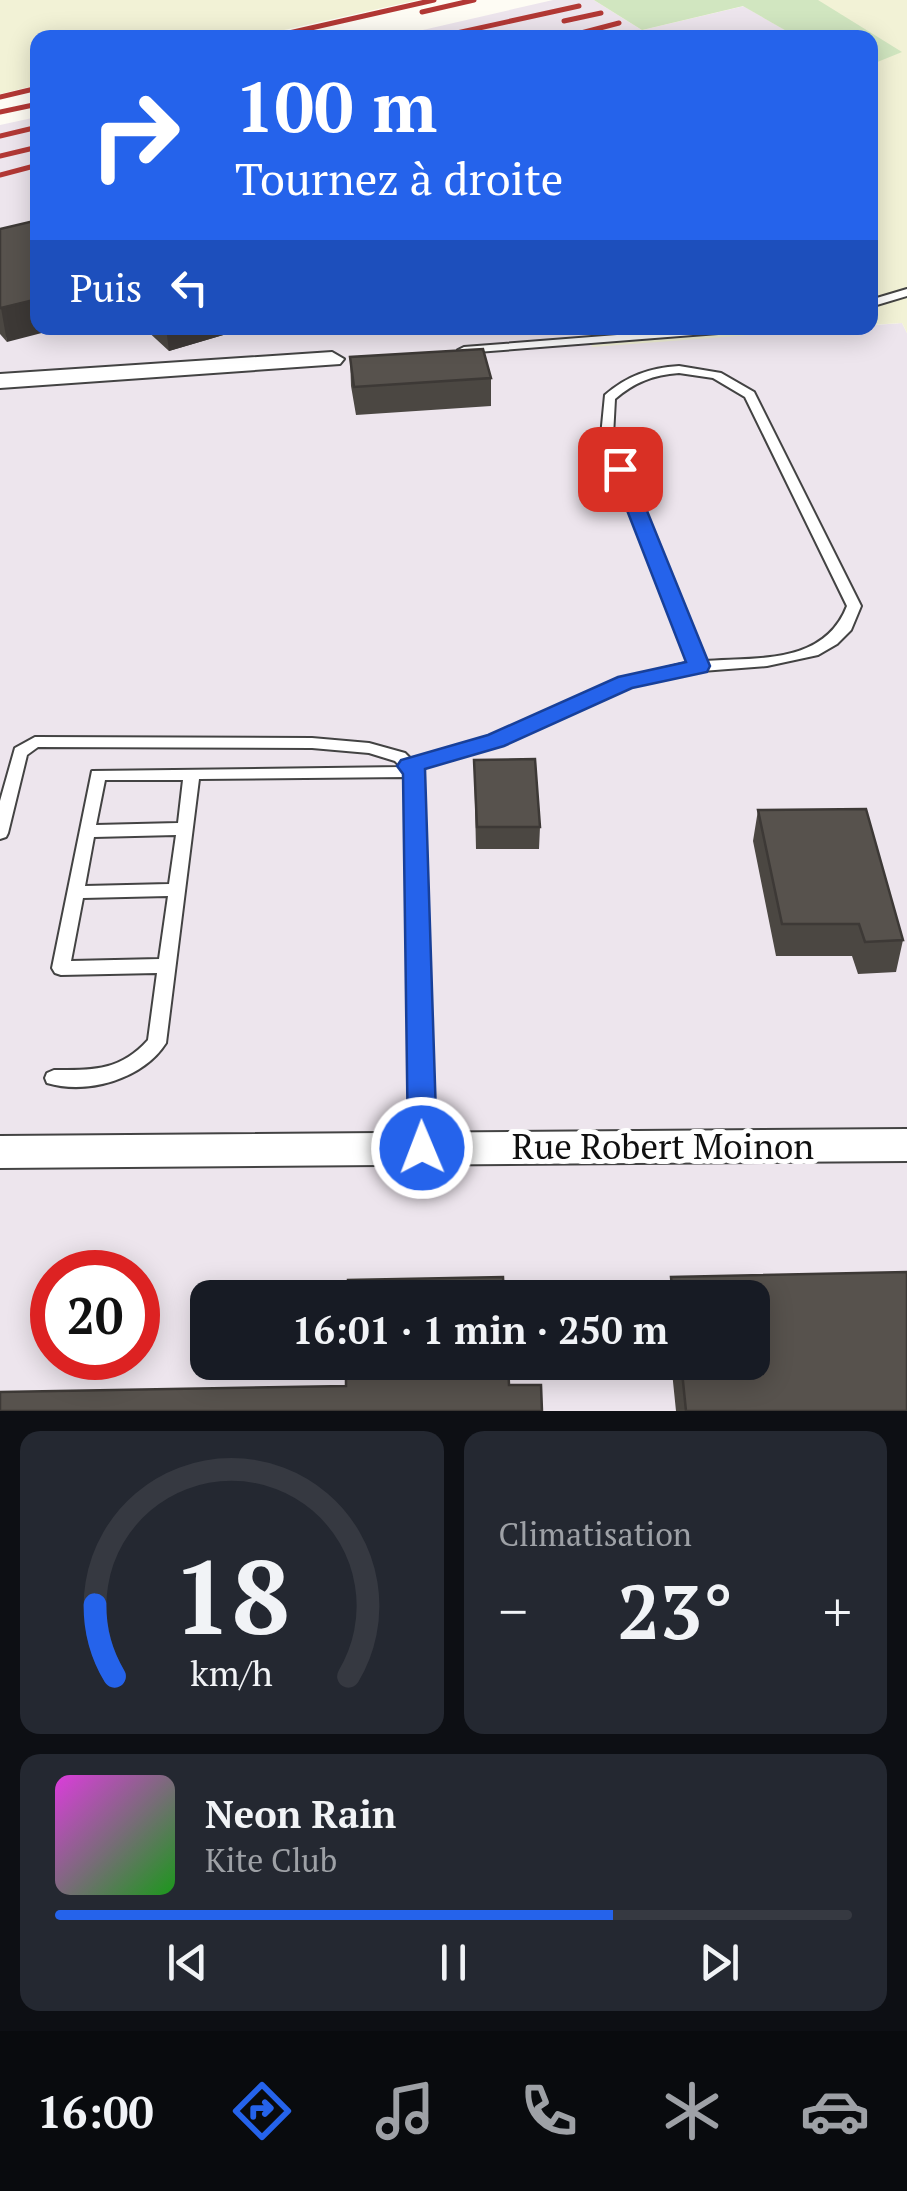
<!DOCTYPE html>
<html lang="fr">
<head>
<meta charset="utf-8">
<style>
  body { margin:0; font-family:"PT Serif",serif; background:#242831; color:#f1f3f6; height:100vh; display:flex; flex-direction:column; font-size:38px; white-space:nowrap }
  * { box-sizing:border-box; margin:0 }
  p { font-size:32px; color:#9ea1a6 }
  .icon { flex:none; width:55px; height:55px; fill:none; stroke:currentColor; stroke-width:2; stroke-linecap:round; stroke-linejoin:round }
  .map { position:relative; height:1411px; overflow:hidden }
  .details { display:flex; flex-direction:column; gap:20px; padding:20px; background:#0d0f14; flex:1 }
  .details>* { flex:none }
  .hud { position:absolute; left:30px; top:30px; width:848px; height:305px; border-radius:20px; box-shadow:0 5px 25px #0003; background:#2563eb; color:#fff; overflow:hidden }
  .speed { position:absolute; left:30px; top:1250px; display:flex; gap:20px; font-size:50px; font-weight:700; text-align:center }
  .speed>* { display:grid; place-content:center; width:130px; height:130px; border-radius:50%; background:#171b24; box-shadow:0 5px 25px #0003; line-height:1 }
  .speed .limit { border:15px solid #d22; background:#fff; color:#111 }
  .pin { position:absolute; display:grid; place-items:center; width:85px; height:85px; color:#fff; margin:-42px; border-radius:20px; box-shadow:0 5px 15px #0006 }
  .me { position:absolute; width:110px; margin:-55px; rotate:359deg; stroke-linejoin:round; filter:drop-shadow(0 0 8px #0008) }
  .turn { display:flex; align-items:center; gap:35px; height:210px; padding:0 40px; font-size:45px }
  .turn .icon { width:130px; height:130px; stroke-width:2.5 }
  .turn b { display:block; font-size:70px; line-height:85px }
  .then { display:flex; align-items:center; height:95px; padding:0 40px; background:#0003; gap:20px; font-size:38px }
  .big { font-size:75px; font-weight:700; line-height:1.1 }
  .details .widget { flex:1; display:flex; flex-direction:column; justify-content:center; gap:15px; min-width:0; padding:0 35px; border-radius:20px; background:#242831 }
  .details .dial { align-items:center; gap:0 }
  .dial svg { height:260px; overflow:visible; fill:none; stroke:#363941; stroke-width:7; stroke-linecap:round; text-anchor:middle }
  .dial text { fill:#f1f3f6; stroke:none }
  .song { display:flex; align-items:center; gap:30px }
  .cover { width:120px; height:120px; border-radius:15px; background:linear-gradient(135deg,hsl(300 70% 55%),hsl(120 70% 35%)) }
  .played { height:10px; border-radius:5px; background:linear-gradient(90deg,#2563eb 70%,#363941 70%) }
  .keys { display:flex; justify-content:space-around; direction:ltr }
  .heat { display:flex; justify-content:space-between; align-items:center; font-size:55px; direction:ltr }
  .details .tiles { flex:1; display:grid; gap:20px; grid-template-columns:1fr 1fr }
  .widget:last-child { grid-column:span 2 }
  .trip { position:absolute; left:190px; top:1280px; width:580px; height:100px; border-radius:20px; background:#171b24; box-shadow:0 5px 25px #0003; font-weight:700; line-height:100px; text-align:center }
  .tabs { display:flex; height:160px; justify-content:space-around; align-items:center; background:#090b0e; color:#9ea1a6 }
  .tabs .icon { width:70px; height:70px }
  .tabs .active { color:#2563eb }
  .tabs b { font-size:45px; color:#f1f3f6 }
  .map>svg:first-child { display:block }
  .industrial { fill:#ede5ed; fill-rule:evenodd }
  .farmland { fill:#f2f2d6 }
  .green { fill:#d1e6c0 }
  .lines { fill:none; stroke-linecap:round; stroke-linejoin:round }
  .lane-casing { stroke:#434343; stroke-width:4 }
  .street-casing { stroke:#434343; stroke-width:4 }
  .lane { fill:#fff; fill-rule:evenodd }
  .street { fill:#fff; fill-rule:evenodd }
  .rail { stroke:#b23835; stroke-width:5 }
  .wall { fill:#4b4742 }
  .shaded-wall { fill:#3d3936 }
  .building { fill:#57524d; stroke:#3d3936; stroke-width:2.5 }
  .route { fill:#2563eb; stroke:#184099; stroke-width:2.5 }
  .labels { text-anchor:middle; stroke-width:10; stroke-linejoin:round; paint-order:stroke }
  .near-street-label { font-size:35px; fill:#101010; stroke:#fff }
</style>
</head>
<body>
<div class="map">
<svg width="907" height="1411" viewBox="0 0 907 1411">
  <rect width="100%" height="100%" fill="#fefcf4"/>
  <path class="industrial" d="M553,0H594L642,30L744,6L797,37L388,38Z
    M37,117L38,328H587L593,346L902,323L907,333V1411H0V125ZM52,1272H138V1358H52ZM208,1298H752V1362H208Z"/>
  <path class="farmland" d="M0,0H418L253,37L38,38L37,85L0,94Z
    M594,0H907V333L902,323L870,325V38L797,37L743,6L642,30Z
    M587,328H842L592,347Z"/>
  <path class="green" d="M594,0H818L902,52L870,65V38L797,37L743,6L642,30Z"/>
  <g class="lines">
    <defs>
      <path id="lane" d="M907,289V296L870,307V300Z
        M707,328H750L744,331L464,353L458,350L464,347Z
        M679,366L721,373L754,392L861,606L851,630L837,644L818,655L767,666L689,672L631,686L501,744L420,768L423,772L433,1149L430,1155L423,1157L416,1155L413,1149L407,777L199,779L166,1043C143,1079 88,1095 47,1083L45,1078L47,1073L54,1070C94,1070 120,1071 148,1040L157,973L61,975L55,973L52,968L92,771L401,767L395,761L369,753L312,748L38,747L27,755L8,833L6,837L0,839V801L15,748L35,737L312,738L369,743L405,753L412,760L491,736L621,679L690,662L601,436L605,395C627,376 649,368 679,366ZM679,373L713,378L745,397L847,606C824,665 758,657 704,661L613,436L615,399C635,382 653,375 679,373ZM105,780H183L178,823L96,825ZM176,835L169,884L85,886L94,837ZM168,896L159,959L71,961L83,898Z"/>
      <path id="street" d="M332,352L344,359L340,364L0,388V374Z
        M907,1129V1161L0,1168V1136Z"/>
    </defs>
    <use href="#lane" class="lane-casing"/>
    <use href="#street" class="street-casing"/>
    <use href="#lane" class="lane"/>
    <use href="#street" class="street"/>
    <path class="rail" d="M422,12L474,0
      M564,21L601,13
      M267,38L434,0
      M434,38L579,6
      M562,38L619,23
      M0,97L38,88
      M0,112L38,104
      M0,136L38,127
      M0,156L38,147
      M0,175L38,165"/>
  </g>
  <path class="wall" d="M0,229L7,342L0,334Z
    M144,328H247L169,351Z
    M350,357L491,378V406L356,415L351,386Z
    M474,760L540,827L539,849H476Z
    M758,810L903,940L896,972L858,974L852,956H776L753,841Z
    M907,1272V1411H676L671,1362H752V1298H668L671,1277Z"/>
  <path class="shaded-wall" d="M38,299V328H61L7,342L1,308Z
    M166,328H247L169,351Z"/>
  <path class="building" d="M38,220V299L1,308L0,307V229Z
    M483,349L491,378L354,387L350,357Z
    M535,759L540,827H477L474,760Z
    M866,809L903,940L865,942L859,924H782L758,810Z
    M907,1272V1411H686L681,1362H752V1298H673L671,1277Z
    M503,1277L504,1298H348V1280Z
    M346,1362H508L509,1385H541L542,1411H0V1392L346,1386Z"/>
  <path class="route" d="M620,463L630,469L710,666L707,672L632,688L504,746L425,769L437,1148L433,1157L422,1161L412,1157L408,1148L403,774L397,766L401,760L488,735L618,677L686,662L611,469Z"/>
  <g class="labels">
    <g class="near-street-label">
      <text x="663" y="1159">Rue Robert Moinon</text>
    </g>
  </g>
</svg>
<div class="speed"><div class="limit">20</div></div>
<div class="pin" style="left:620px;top:469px;background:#d93025"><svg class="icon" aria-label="arrive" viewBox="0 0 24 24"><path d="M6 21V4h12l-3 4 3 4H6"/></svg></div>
<svg class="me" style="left:422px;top:1148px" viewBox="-20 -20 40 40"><circle r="17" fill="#2563eb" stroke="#fff" stroke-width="3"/><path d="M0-11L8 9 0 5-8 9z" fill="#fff"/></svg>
<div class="trip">16:01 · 1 min · 250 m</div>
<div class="hud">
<div class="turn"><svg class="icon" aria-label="right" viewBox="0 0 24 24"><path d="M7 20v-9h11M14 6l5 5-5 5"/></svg><div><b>100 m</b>Tournez à droite</div></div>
<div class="then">Puis<svg class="icon" aria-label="left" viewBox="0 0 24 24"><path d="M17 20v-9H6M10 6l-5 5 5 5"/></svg></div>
</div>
</div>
<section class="details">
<div class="tiles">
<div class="widget dial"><svg viewBox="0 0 100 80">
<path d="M14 69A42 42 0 1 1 86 69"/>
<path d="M14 69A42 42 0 0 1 8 47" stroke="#2563eb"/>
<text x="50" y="56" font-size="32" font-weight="700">18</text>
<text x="50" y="72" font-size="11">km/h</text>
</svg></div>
<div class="widget"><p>Climatisation</p>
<div class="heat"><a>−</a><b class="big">23°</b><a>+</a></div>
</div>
<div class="widget">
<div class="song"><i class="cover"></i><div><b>Neon Rain</b><p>Kite Club</p></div></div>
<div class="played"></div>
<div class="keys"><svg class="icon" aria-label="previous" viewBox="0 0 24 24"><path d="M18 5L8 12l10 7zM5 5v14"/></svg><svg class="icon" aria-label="pause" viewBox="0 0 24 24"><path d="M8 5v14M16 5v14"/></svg><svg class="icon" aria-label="next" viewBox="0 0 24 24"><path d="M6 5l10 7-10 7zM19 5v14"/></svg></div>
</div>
</div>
</section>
<nav class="tabs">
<b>16:00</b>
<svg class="icon active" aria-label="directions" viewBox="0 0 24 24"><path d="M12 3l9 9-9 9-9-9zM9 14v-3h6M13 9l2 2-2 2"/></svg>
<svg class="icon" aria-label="music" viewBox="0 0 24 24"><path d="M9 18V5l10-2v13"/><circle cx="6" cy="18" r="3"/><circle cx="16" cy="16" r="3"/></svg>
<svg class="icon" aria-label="phone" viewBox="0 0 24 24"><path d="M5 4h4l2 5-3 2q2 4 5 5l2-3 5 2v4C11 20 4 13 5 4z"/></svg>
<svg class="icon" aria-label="climate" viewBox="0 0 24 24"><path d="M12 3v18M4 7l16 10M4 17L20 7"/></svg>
<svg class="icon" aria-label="car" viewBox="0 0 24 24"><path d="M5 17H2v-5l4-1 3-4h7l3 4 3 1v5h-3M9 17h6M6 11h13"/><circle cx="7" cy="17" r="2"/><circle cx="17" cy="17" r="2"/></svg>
</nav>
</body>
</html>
